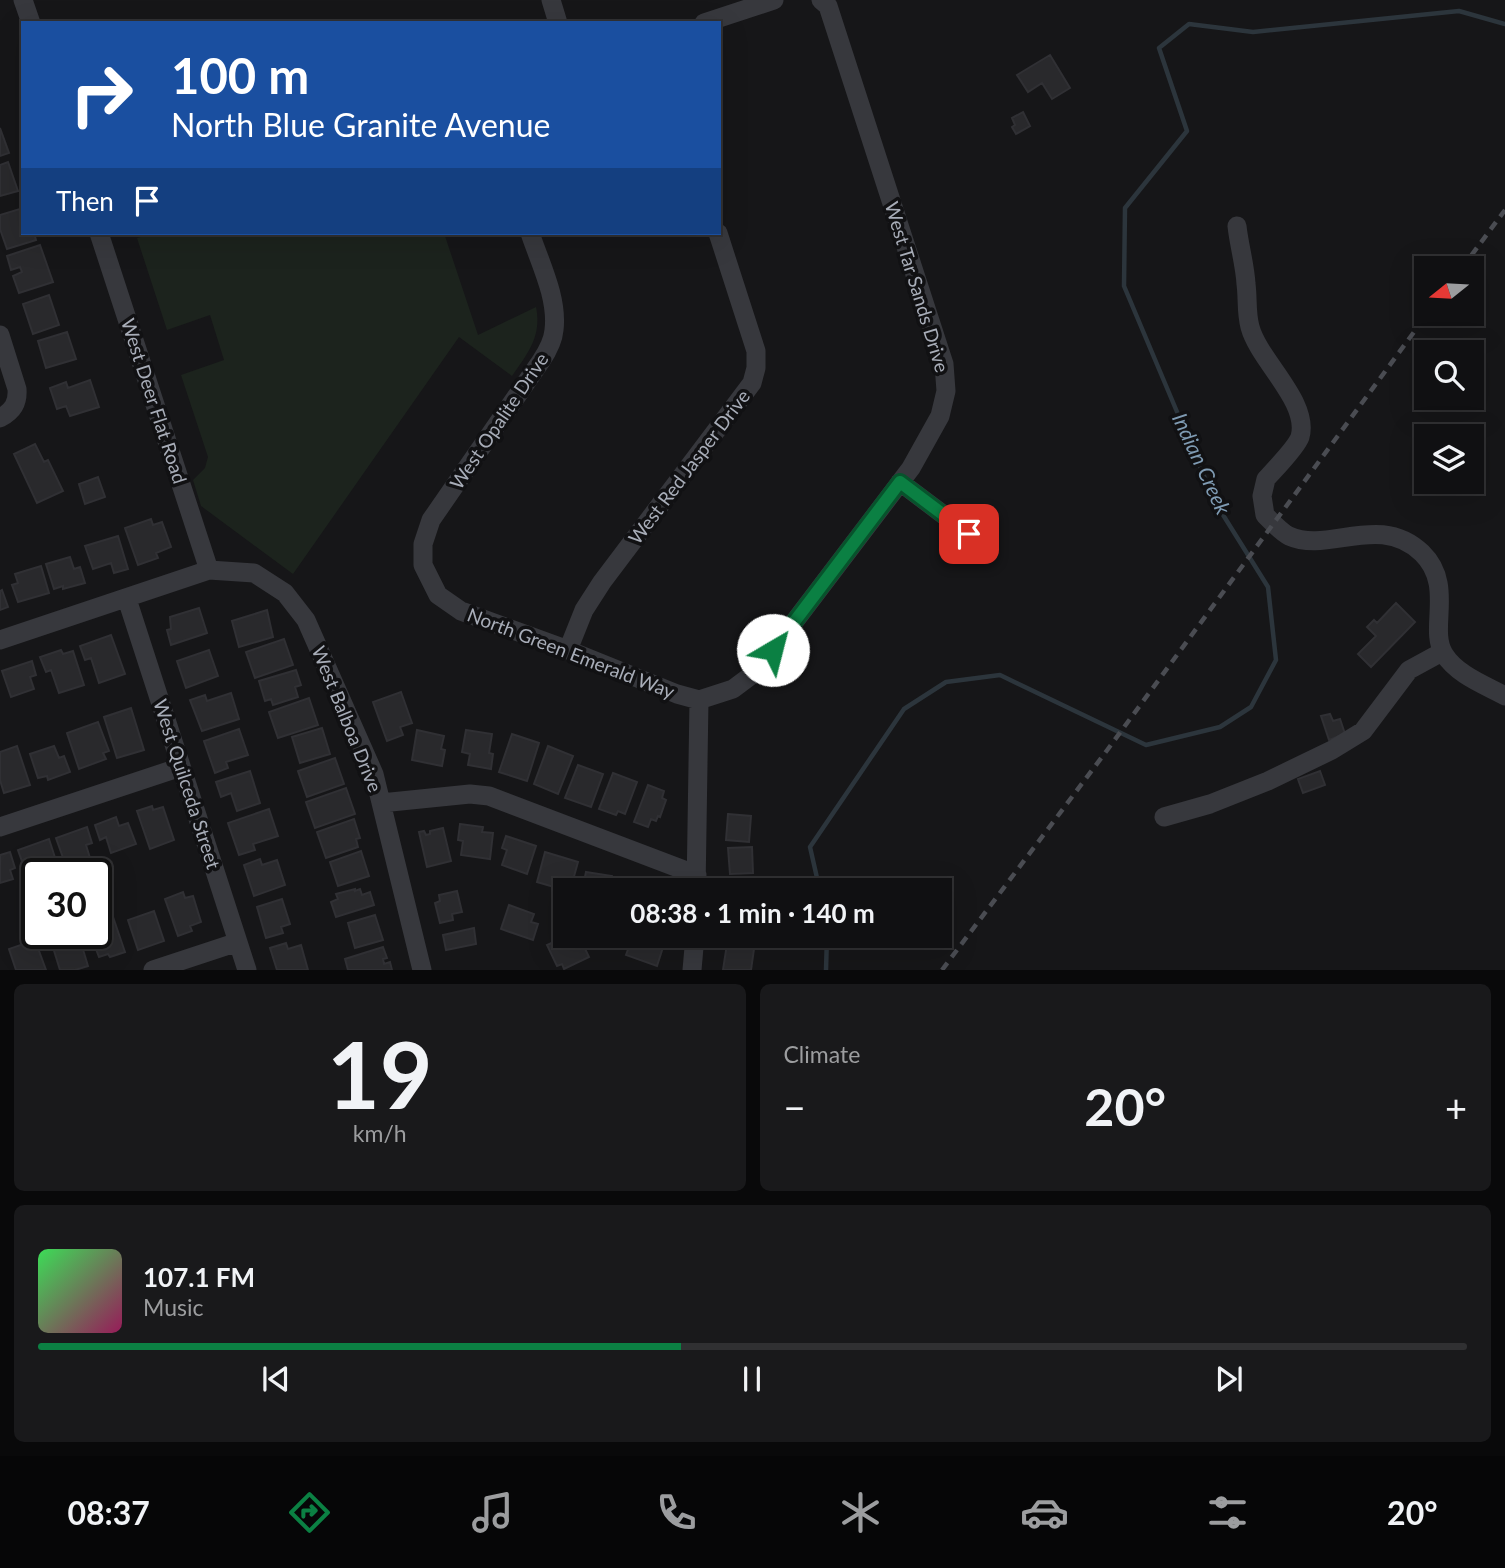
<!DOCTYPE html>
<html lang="en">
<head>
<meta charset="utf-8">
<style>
  body { margin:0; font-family:Lato,sans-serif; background:#19191b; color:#f1f3f6; height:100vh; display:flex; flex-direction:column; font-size:26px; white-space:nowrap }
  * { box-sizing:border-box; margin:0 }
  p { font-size:23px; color:#9c9d9f }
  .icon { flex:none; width:38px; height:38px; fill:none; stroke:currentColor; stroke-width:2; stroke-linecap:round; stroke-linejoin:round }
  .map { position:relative; height:970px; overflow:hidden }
  .sheet { display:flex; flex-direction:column; gap:14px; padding:14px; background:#09090a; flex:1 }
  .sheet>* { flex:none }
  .hud { position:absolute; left:21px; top:21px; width:700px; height:214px; border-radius:0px; box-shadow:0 7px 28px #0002,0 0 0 2px #303032; background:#1a4fa0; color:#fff; overflow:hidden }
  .needle { width:46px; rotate:252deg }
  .fabs { position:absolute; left:1414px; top:256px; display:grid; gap:14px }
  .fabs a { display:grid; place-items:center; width:70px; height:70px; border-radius:0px; background:#101012; box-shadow:0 7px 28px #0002,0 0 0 2px #303032; font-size:35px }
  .speed { position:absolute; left:21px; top:858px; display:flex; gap:14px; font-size:35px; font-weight:700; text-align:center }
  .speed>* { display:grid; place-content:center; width:91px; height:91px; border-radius:50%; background:#101012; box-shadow:0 7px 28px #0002,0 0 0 2px #303032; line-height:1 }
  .speed .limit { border:4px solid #111; border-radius:10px; background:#fff; color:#111 }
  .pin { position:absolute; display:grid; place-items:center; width:60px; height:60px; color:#fff; margin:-30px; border-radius:14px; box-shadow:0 4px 10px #0006 }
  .me { position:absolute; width:77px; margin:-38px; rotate:37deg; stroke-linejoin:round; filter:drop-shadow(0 0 5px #0008) }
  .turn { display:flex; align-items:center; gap:24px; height:147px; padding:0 35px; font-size:32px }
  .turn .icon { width:91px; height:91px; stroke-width:2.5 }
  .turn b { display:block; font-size:49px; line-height:60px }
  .then { display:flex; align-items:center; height:66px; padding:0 35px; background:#0003; gap:14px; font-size:26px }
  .big { font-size:52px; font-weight:700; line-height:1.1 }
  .sheet .widget { flex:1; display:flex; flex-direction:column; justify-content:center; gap:10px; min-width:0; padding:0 24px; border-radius:10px; background:#19191b }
  .sheet .dial { align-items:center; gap:0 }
  .dial b { font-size:91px; line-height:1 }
  .song { display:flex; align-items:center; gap:21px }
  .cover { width:84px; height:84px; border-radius:10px; background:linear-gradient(135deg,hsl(130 70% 55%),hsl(330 70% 35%)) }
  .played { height:7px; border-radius:4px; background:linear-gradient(90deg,#0b8043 45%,#303032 45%) }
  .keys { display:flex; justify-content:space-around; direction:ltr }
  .heat { display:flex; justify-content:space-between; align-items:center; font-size:38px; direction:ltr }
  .sheet .tiles { flex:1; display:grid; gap:14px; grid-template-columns:1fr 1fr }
  .widget:last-child { grid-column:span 2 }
  .trip { position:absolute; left:553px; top:878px; width:399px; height:70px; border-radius:0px; background:#101012; box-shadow:0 7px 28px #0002,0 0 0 2px #303032; font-weight:700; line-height:70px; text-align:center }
  .dock { display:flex; height:112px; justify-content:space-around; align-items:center; background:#060607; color:#9c9d9f }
  .dock .icon { width:49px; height:49px }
  .dock .selected { color:#0b8043 }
  .dock b { font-size:32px; color:#f1f3f6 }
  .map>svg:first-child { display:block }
  .green { fill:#1c231d }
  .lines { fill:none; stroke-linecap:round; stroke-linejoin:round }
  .stream { stroke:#2c353c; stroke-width:4.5 }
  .building { fill:#29292c; stroke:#303034; stroke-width:2 }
  .minor { stroke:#37383d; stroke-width:19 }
  .rail { stroke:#4a4c52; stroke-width:4.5; stroke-dasharray:9 7; stroke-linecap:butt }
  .route-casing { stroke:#07532c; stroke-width:18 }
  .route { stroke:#0b8043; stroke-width:12 }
  .labels { text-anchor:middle; stroke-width:7; stroke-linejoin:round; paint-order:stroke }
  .street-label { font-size:19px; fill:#a8adb8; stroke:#111113 }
  .water-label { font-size:21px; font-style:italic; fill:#7f9bb3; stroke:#111113 }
</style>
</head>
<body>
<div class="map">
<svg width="1505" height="970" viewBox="0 0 1505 970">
  <rect width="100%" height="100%" fill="#161618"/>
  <path class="green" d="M154,233H444L478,335L536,307C542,336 528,353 512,376L459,337L293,574L201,506L193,480L205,468L208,457L181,375L224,360L210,315L167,330L137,238Z"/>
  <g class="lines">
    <path class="stream" d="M820,891L810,847L904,709L946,682L1000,675L1146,745L1220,727L1251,707L1276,660L1268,587L1215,502L1124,286L1125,208L1187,131L1159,48L1189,24L1253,32L1459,11L1505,24
      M826,970L827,936"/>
  </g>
  <path class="building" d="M1050,55L1070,88L1052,99L1042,83L1028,92L1017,75Z
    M1023,112L1030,126L1016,134L1012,127L1015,125L1012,118Z
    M0,128L9,153L0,156Z
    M8,162L18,191L0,196V165Z
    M23,208V233H34L36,240L7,249L0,229V215Z
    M40,245L53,282L19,293L13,276L22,272L20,267L11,270L7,256Z
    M49,295L59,325L33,334L23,304Z
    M67,332L76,359L46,368L38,341Z
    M90,380L99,407L70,416L66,406L57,409L50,388L66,382L68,388Z
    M35,444L44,462L48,460L63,491L37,503L14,454Z
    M98,477L105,497L85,504L79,484Z
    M151,519L153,525L162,522L171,547L156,553L158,558L138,565L125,528Z
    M118,536L128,569L114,573L111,563L93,569L85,546Z
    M70,557L74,569L80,567L85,583L63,589V586L54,589L46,564Z
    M41,566L49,593L18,602L12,585L18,583L15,574Z
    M2,590L8,607L0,610V591Z
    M1396,603L1415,622L1371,667L1358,654L1376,636L1367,627L1374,620L1377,623Z
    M199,608L207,633L171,645L167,630L171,629L170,617Z
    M267,610L273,637L239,647L232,621Z
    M111,635L125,674L99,683L91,658L85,660L80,646Z
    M284,639L293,665L255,678L246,652Z
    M61,650L63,654L73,651L84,685L59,693L51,670L46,672L40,657Z
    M209,650L218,676L186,688L177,661Z
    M32,661L36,675L30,677L34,689L11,697L2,671Z
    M296,670L301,685L295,687L298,697L273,705L271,699L265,701L259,681Z
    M401,692L412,723L400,727L403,735L387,741L373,702Z
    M231,693L239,719L202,731L190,700L205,695L207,701Z
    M309,698L318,725L278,738L269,712Z
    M131,708L144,750L117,758L104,717Z
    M1330,714L1333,721L1340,719L1345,734L1329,740L1321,716Z
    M98,722L109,751L103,753L106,759L79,769L67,733Z
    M322,728L330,754L300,763L292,737Z
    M239,729L248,755L226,762L228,768L215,773L204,741Z
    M417,730L444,736L441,749L445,750L442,766L412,760Z
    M466,730L492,734L489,753L493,754L491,769L468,765L470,754L462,752Z
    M512,734L539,743L527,781L499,772Z
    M17,746L30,785L4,793L0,780V752Z
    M54,746L59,758L64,756L70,772L48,780L47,776L38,778L30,754Z
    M548,746L573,756L558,794L534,784Z
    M335,758L344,784L307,797L298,771Z
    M578,765L603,774L591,807L565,798Z
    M250,771L260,803L237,811L231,793L221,797L216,782Z
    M1320,771L1325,785L1303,793L1298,779Z
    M613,773L637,782L625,814L618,811L616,815L599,809Z
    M648,785L664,791L662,798L666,800L660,817L658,816L656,821L651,819L648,827L634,822Z
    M346,788L355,814L315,828L306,802Z
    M152,806L153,810L163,807L174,840L150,849L137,811Z
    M269,809L278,836L253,844L255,850L239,855L228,823Z
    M728,814L751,816L749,842L726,840Z
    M116,817L119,826L128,823L136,844L111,853L106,837L100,840L95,825Z
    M354,819L360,838L356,839L358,847L326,858L317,832Z
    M460,824L483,827L482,832L493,833L490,859L461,855L463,841L458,840Z
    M87,827L92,843L86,845L90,858L66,866L56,838Z
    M443,828L451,861L427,867L419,832L424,831L426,835L430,834V831Z
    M506,836L536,846L527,874L502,865L507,850L502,848Z
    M49,839L59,870L50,873H37V878H34L30,865L24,867L18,850Z
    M752,847L753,873L730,874L728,848Z
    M361,851L369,876L338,886L330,862Z
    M10,852L15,868L10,870L13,879L0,883V855Z
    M545,852L578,862L573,880L565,878L561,889L537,882Z
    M260,859L262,865L277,860L285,885L254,896L244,865Z
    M586,872L612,876L610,891H582Z
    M734,879L760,882L759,891H726L733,890Z
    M355,889V891L360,889L362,895L370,892L374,905L336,917L331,902L338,899L336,894Z
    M457,891L462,912L452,914L453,920L440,923L435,903L440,901L439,895Z
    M183,892L185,898L193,896L201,922L190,926L192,931L178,936L165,899Z
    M282,899L290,924L281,927L283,933L266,938L257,907Z
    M509,905L534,914L531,922L538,924L533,940L501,929Z
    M154,911L164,941L138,950L128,920Z
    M112,914L125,952L110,957L108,954L99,957L90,933H96V919Z
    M375,915L383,940L355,948L348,923Z
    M474,928L476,944L446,950L443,935Z
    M78,933L88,966L75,970H60L51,941Z
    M567,936H579L589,957L564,969L562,964L557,966L547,945Z
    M633,936L666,938L657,966L626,955Z
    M729,936H755L754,942L728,941Z
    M35,940L46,970H16L9,949Z
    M286,943L288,949L301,945L308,970H277L270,948Z
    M727,944L754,949L751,970H723Z
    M383,947L387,958L383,959L384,964L390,962L392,970H348L345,959Z"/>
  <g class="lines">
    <path class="minor" d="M23,0L31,23
      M551,0L558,23
      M704,23L774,0
      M1237,226C1239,245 1245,265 1246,284C1248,299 1246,312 1250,327C1259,361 1310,402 1300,437C1296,448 1274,470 1266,479L1262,496L1265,515C1272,522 1281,532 1289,536C1329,554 1379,512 1422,553C1455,585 1428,629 1444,654C1457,675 1485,685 1505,696
      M99,233L209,570
      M530,233C540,263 558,298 554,330C553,342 547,352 541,361L431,520L423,544V565L438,595L461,611L568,650L677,694L699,700
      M0,335L17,389C18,403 13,411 0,418
      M900,482L969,534
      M127,599L247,970
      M0,640L209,570L254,573L285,593L306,620L374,774L422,970
      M568,650L584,610L602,582L752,383L756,368V351L718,233
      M699,700L733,689L757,671L911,468L940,416L946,391L944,364L828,6L821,0
      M381,803L470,794L489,796L697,875
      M1164,817L1210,804L1268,781L1332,750L1363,731L1409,670L1442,652
      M0,827L181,767
      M696,891L699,700
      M153,970L238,942
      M692,970L695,936"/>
    <path class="rail" d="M1462,268L1505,210
      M942,970L1108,749L1428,313"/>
  </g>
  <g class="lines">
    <defs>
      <path id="route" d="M773,650L900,482L969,534"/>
    </defs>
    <use href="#route" class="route-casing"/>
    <use href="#route" class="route"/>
  </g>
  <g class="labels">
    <g class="street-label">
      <text transform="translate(917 287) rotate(73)" y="7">West Tar Sands Drive</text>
      <text transform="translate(154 401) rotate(72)" y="7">West Deer Flat Road</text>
      <text transform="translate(499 421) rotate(-56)" y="7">West Opalite Drive</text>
      <text transform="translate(689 467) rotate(-53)" y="7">West Red Jasper Drive</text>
      <text transform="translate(571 653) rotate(21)" y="7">North Green Emerald Way</text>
      <text transform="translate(347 719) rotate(68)" y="7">West Balboa Drive</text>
      <text transform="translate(187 784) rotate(72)" y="7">West Quilceda Street</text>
    </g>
    <g class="water-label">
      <text transform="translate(1201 464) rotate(65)" y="7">Indian Creek</text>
    </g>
  </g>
</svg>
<div class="fabs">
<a><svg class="needle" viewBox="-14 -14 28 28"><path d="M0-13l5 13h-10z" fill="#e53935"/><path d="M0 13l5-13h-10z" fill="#9c9d9f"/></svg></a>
<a><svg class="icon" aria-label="search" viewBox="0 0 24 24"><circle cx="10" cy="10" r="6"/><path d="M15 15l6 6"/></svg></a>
<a><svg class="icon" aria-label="layers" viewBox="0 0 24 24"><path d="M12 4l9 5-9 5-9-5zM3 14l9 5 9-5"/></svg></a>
</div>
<div class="speed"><div class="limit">30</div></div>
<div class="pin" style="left:969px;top:534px;background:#d93025"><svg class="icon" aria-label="arrive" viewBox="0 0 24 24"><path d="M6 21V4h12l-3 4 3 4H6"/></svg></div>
<svg class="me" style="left:773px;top:650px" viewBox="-20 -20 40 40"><circle r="19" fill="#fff"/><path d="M0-13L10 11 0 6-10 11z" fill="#0b8043"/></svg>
<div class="trip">08:38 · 1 min · 140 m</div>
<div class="hud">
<div class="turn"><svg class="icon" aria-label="right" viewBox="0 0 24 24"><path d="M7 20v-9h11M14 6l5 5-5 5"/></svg><div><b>100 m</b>North Blue Granite Avenue</div></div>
<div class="then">Then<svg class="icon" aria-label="arrive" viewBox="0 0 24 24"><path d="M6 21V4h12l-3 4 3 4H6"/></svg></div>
</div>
</div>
<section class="sheet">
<div class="tiles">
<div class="widget dial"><b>19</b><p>km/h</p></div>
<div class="widget"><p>Climate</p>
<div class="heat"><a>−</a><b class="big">20°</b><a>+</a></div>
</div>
<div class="widget">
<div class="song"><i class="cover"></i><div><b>107.1 FM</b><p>Music</p></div></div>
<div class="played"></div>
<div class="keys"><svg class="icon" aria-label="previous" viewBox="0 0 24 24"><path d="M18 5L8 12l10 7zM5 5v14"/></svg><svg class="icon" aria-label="pause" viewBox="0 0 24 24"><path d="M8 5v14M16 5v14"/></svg><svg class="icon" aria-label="next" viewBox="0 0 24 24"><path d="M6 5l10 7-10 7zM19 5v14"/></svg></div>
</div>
</div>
</section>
<nav class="dock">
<b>08:37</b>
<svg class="icon selected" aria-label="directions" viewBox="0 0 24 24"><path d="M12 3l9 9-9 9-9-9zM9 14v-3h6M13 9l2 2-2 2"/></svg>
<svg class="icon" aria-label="music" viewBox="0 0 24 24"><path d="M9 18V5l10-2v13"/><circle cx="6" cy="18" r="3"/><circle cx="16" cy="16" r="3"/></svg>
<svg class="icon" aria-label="phone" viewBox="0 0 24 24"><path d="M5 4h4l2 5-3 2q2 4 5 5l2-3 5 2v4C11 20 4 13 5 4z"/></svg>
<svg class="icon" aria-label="climate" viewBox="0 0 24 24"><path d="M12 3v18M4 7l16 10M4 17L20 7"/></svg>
<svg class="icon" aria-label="car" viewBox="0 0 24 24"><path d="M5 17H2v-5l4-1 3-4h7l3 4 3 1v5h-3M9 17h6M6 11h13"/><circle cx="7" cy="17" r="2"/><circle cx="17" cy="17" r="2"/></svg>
<svg class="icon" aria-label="filters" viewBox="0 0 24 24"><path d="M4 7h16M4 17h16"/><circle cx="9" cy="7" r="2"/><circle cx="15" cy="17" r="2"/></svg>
<b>20°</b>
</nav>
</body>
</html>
